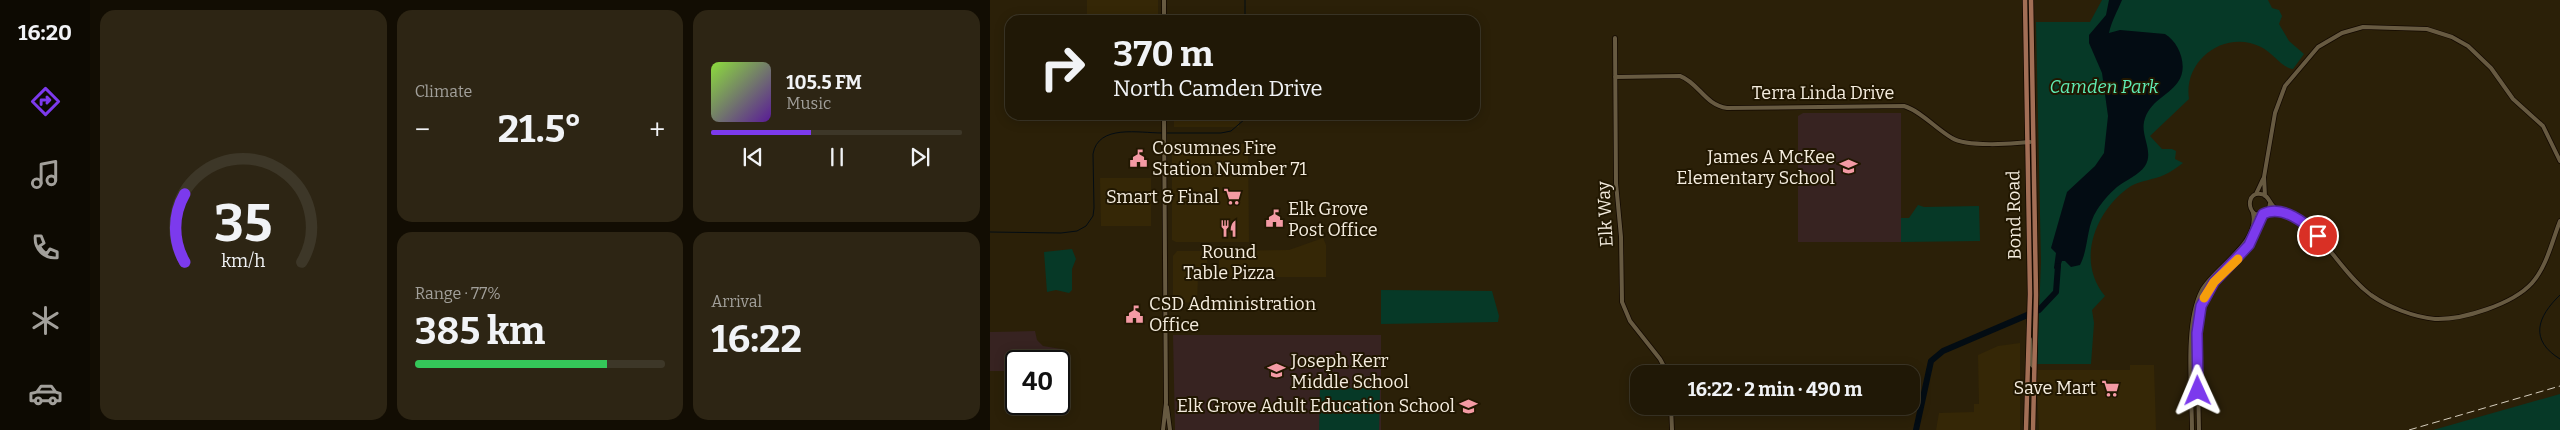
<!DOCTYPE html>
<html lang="en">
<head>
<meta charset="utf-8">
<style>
  body { margin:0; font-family:Bitter,serif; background:#2d2514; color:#f1f3f6; height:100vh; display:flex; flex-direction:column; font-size:19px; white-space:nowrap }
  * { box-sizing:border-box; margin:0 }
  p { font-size:16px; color:#a2a09b }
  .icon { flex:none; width:28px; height:28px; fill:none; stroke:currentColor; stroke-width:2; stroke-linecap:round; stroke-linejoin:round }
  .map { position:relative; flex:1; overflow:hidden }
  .sheet { display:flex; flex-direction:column; gap:10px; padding:10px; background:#120d03; width:900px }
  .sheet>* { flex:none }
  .guide { position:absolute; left:15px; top:15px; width:475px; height:105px; border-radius:15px; box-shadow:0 2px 12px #0003,0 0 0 1px #3d3728; background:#201806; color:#f1f3f6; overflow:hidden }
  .speed { position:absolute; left:15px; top:350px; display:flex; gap:10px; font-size:25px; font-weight:700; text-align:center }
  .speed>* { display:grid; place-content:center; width:65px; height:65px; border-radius:50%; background:#201806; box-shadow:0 2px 12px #0003,0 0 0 1px #3d3728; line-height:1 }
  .speed .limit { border:2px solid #111; border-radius:8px; background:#fff; color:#111 }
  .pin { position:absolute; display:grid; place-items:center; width:42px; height:42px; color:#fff; margin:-21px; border:2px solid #fff; border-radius:50%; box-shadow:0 1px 5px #0007 }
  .me { position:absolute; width:55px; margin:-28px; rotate:359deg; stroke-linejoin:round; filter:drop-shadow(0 0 4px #0008) }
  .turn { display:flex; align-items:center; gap:18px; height:105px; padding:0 25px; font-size:22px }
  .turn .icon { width:65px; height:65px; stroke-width:2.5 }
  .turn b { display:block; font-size:35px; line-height:42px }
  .big { font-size:38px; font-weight:700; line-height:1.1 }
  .sheet .card { flex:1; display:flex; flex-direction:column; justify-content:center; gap:8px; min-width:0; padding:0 18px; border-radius:15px; background:#2d2514 }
  .sheet .dial { align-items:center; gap:0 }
  .dial svg { height:130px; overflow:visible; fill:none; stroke:#3d3728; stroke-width:7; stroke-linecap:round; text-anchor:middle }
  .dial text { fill:#f1f3f6; stroke:none }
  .song { display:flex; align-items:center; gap:15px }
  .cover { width:60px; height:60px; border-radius:8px; background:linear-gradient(135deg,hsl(90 70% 55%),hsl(270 70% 35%)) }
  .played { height:5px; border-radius:2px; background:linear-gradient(90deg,#7c3aed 40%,#3d3728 40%) }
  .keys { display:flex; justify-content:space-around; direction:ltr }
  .heat { display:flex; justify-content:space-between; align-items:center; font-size:28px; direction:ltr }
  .charge { height:8px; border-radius:4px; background:linear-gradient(90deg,#34c759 77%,#3d3728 0) }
  .sheet .tiles { flex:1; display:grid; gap:10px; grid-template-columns:repeat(3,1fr) }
  .card:first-child { grid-row:span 2 }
  .trip { position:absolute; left:640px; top:365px; width:290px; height:50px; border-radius:15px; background:#201806; box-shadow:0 2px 12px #0003,0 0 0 1px #3d3728; font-weight:700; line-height:50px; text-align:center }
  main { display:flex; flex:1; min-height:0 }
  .tabs { display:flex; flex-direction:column; width:90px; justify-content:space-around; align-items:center; background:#0d0a02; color:#a2a09b }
  .tabs .icon { width:35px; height:35px }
  .tabs .current { color:#7c3aed }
  .tabs b { font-size:22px; color:#f1f3f6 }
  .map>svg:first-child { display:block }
  .built { fill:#352706 }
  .education { fill:#372321 }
  .green { fill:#063927 }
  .water { fill:#030c13 }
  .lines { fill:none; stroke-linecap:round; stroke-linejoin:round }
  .stream { stroke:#030c13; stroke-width:1 }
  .river { stroke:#030c13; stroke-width:6 }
  .tertiary-casing { stroke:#130900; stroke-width:5.5 }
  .secondary-casing { stroke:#130900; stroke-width:5.5 }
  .primary-casing { stroke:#130900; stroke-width:6 }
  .tertiary { stroke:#675a41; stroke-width:4 }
  .secondary { stroke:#675a41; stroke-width:4 }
  .primary { stroke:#a26e55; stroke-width:4.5 }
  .rail { stroke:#d6cebe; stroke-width:1; stroke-dasharray:8 4; stroke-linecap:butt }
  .route-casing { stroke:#51269a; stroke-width:12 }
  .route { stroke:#7c3aed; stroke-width:9 }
  .slow { stroke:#f59e0b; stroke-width:9 }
  .labels { text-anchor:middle; stroke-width:4; stroke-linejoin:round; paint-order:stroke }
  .park-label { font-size:18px; font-style:italic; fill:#60edb5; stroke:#211701 }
  .street-label { font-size:18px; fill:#f4ecde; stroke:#211701 }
  .poi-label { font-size:18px; fill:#f4ecde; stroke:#211701; text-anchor:start }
</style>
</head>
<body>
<main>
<nav class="tabs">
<b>16:20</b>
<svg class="icon current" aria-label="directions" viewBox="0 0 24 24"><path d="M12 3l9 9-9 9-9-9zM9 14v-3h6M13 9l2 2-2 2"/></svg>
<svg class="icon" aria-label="music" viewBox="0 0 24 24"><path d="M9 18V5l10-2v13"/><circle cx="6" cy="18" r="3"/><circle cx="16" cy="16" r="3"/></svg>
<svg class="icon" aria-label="phone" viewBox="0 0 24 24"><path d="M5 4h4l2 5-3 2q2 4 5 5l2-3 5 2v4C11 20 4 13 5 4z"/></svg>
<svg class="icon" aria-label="climate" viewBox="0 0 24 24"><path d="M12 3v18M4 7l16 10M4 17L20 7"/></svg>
<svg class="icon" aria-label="car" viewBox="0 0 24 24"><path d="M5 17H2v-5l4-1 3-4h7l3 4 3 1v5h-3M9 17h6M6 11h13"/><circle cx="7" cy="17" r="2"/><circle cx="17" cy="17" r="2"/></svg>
</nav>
<section class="sheet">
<div class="tiles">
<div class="card dial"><svg viewBox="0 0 100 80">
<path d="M14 69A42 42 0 1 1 86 69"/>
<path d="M14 69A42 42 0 0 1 14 27" stroke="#7c3aed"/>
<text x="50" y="56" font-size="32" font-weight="700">35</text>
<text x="50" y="72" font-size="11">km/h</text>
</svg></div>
<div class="card"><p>Climate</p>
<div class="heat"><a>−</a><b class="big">21.5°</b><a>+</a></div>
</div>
<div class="card">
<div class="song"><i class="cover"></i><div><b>105.5 FM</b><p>Music</p></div></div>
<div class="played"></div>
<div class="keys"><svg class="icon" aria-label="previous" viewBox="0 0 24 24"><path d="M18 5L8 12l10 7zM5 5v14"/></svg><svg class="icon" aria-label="pause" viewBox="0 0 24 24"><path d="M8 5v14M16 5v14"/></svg><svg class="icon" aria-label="next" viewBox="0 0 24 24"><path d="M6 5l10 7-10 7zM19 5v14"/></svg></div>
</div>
<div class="card"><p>Range · 77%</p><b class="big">385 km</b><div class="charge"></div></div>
<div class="card"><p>Arrival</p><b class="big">16:22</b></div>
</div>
</section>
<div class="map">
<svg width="1570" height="430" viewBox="0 0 1570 430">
  <rect width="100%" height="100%" fill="#2b2008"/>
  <path class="built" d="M97,0H168V20H97Z
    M184,115H249V127H184Z
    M182,144H258L259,242H186L182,240Z
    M110,178H161V226H111Z
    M333,238L336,245V277H229V251L299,250Z
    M187,251H217V275L208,276L207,303L185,302L183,300V256Z
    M1030,343V430H946L949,413L984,412V404H989L988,355L1008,346Z
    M1140,365H1164L1166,430H1049L1046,370H1140Z"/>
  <path class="education" d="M813,113H911V242H808V116Z
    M45,331L47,340L53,346L71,349V372H69V361H26V371H0V332Z
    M183,335H391V430H185Z"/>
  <path class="green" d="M1112,0H1278L1282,8L1289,10L1292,16L1289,24L1299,41L1314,54L1303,69C1292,68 1282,52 1271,47C1235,29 1193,60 1199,99L1160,136L1172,149H1182L1186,151L1185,159L1193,163C1187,167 1181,172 1174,175C1163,180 1152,180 1141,186C1106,209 1085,261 1115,296L1102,310L1104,323L1101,364H1047L1051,262L1046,22H1100Z
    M928,205L934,207L989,206L990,241L911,242V218H919Z
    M82,249L86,259L82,269V290L79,293L66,290L57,292L54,252Z
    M391,290L502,291L509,316L508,322L391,324Z
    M330,388H390L389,430H329Z
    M1570,394V430H1443Z"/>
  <path class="water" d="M1119,0H1132C1127,12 1122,20 1119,33L1130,30L1175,34C1189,42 1199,67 1188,82C1177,97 1159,101 1154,122C1151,137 1164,152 1155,166C1149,175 1136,180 1127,187C1120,193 1112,202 1107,210C1096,226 1099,248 1090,265L1081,267L1075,261H1072L1068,273L1064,268L1066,253L1061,248L1077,192L1105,166L1114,153L1118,116L1112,73L1099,43V35L1116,15Z"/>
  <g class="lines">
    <path class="stream" d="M255,20V0
      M176,133H231L241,131L255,119V115
      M0,232L71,233L87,231L96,226L103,216L104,208L103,154C108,124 149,133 172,133
      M1570,295C1547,317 1539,340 1570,359"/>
    <path class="river" d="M926,430L941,361L953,351L1049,310L1066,292L1068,266"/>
    <defs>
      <path id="tertiary" d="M625,38L626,183L631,237L632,302L640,321L670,359L678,374
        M625,77L690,76C709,83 715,105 737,108L914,106C931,111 946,129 962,138C976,147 1022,144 1040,142
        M1266,194L1273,179
        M1275,196L1274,177L1285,113L1295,86L1328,47L1352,33L1373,27L1437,29L1462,37L1478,46L1501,68L1523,99L1553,126L1570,161
        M1280,203L1279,209L1273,215L1265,214C1257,208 1258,192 1271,194C1279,195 1279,203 1284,207C1287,210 1293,212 1297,214C1335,232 1349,271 1381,295C1398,307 1424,317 1445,319C1473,320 1523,304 1542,283C1557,266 1562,241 1570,221
        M1277,212L1293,213
        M681,406L682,430
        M1202,430C1202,391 1194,324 1212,290C1225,267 1270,243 1263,213
        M1209,430L1207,333L1211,306L1224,282L1259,245L1273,215"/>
      <path id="secondary" d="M174,0V20
        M1040,339L1041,364L1044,367
        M177,407L180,430
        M173,430L176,403L174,115"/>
      <path id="primary" d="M1035,0L1040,294L1036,430
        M1041,0L1046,295L1043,430"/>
    </defs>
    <use href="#tertiary" class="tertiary-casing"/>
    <use href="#secondary" class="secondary-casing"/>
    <use href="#primary" class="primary-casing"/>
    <use href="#tertiary" class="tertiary"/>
    <use href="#secondary" class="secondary"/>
    <use href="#primary" class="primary"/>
    <path class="rail" d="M1419,430L1570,386"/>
  </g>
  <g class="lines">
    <defs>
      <path id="route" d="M1208,391L1207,333L1211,306L1224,282L1259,245L1273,214C1292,204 1316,223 1328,236"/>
    </defs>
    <use href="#route" class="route-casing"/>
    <use href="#route" class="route"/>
    <path class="slow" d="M1214,298L1224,282L1248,259"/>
  </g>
  <defs>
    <symbol id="civic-bare" viewBox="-9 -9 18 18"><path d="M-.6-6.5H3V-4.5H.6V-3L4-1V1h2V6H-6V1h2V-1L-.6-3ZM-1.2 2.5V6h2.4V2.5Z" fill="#f49aa4" stroke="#211701" stroke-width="2.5" paint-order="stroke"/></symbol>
    <symbol id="school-bare" viewBox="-9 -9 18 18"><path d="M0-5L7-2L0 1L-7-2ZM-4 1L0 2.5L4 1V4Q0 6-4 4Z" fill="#f49aa4" stroke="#211701" stroke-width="2.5" paint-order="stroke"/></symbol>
    <symbol id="supermarket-bare" viewBox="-9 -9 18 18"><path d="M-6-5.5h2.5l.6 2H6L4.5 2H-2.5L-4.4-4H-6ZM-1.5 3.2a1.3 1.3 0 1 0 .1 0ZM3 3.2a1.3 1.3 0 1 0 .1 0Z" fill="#f49aa4" stroke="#211701" stroke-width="2.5" paint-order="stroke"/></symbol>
    <symbol id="restaurant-bare" viewBox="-9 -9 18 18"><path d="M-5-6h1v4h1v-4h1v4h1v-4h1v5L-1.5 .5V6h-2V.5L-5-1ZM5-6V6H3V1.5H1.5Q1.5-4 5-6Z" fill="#f49aa4" stroke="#211701" stroke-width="2.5" paint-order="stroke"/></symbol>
  </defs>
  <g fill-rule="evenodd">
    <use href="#civic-bare" x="136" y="146" width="25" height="25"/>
    <use href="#school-bare" x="846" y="154" width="25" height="25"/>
    <use href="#supermarket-bare" x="230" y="184" width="25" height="25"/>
    <use href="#civic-bare" x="272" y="206" width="25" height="25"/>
    <use href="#restaurant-bare" x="226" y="216" width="25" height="25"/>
    <use href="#civic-bare" x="132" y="302" width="25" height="25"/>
    <use href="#school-bare" x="274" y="358" width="25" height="25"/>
    <use href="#supermarket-bare" x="1108" y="376" width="25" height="25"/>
    <use href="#school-bare" x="466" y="394" width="25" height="25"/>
  </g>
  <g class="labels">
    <g class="park-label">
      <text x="1114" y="93">Camden Park</text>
    </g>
    <g class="street-label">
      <text x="833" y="99">Terra Linda Drive</text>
      <text transform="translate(615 214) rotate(-93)" y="6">Elk Way</text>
      <text transform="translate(1024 215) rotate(-91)" y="6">Bond Road</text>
    </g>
    <g class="poi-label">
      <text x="162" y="154">Cosumnes Fire<tspan x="162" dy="21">Station Number 71</tspan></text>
      <text x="845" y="163" text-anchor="end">James A McKee<tspan x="845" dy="21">Elementary School</tspan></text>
      <text x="229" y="203" text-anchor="end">Smart &amp; Final</text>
      <text x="298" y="215">Elk Grove<tspan x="298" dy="21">Post Office</tspan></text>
      <text x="239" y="258" text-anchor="middle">Round<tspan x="239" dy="21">Table Pizza</tspan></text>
      <text x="159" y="310">CSD Administration<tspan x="159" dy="21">Office</tspan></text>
      <text x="301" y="367">Joseph Kerr<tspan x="301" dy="21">Middle School</tspan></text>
      <text x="1106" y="394" text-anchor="end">Save Mart</text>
      <text x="465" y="412" text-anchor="end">Elk Grove Adult Education School</text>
    </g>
  </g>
</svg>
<div class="speed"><div class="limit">40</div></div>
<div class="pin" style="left:1328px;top:236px;background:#d93025"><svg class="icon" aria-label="arrive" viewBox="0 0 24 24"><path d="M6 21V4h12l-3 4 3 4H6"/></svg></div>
<svg class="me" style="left:1208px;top:391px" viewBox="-20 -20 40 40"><path d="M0-17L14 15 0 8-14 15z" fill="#7c3aed" stroke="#fff" stroke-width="4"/></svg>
<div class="trip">16:22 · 2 min · 490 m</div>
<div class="guide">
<div class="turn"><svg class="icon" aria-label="right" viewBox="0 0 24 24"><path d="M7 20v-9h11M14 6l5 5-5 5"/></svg><div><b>370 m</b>North Camden Drive</div></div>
</div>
</div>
</main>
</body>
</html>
